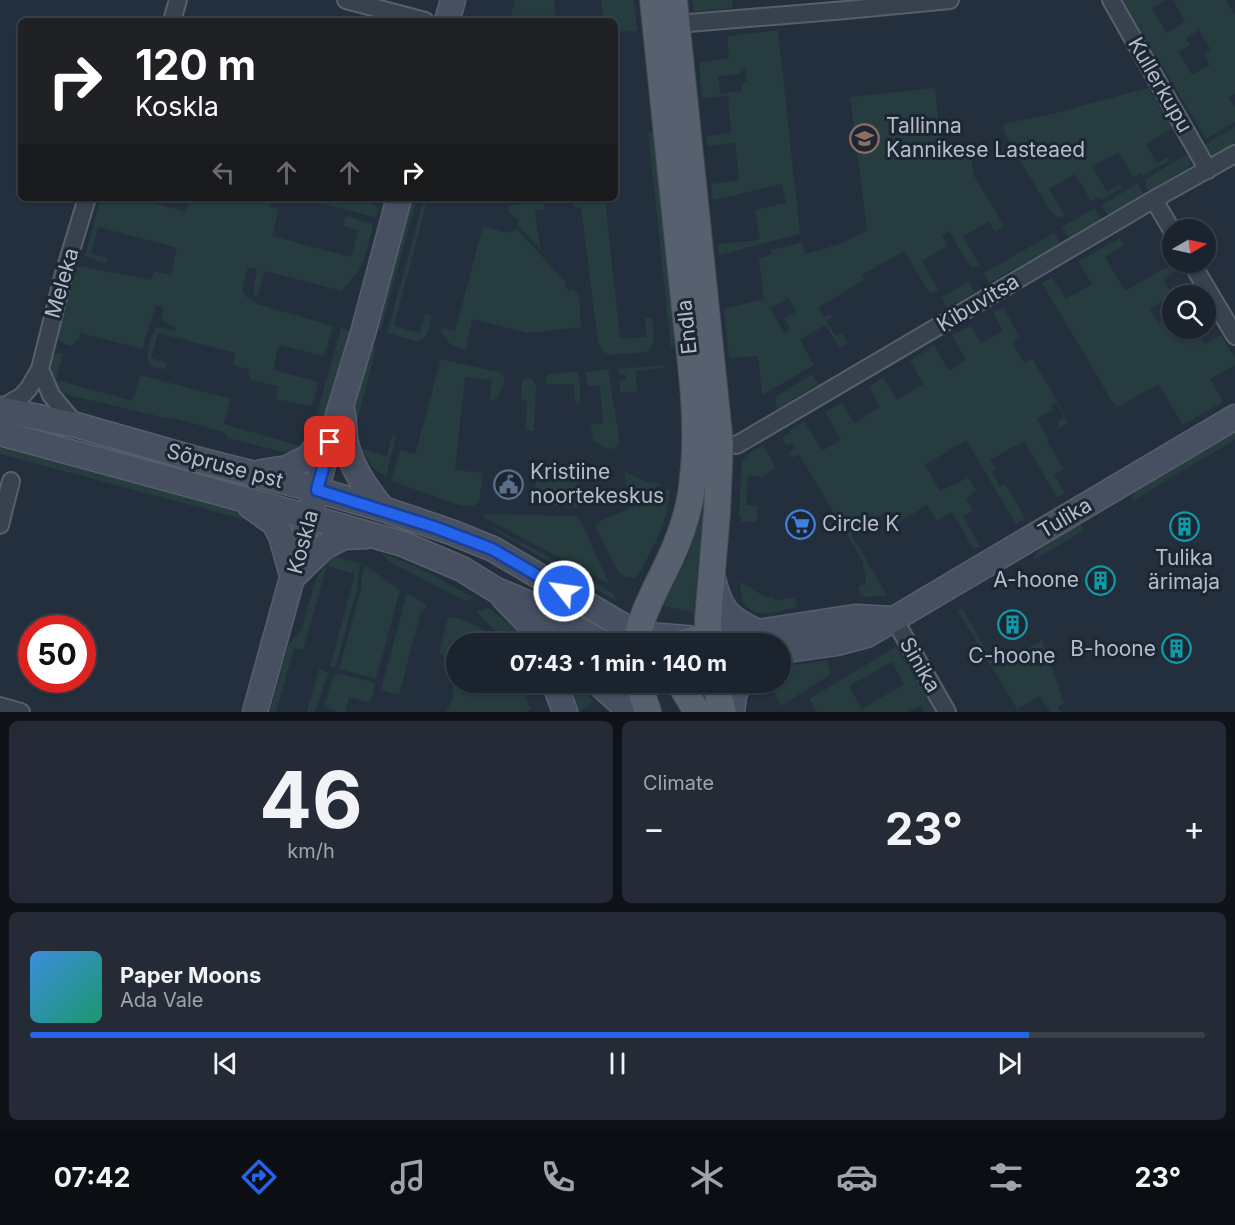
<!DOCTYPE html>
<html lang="en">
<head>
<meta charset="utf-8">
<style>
  body { margin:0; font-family:Inter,sans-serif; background:#242b36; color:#f1f3f6; height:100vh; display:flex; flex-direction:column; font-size:22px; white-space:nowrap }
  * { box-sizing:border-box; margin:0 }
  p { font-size:20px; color:#a0a4aa }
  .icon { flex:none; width:33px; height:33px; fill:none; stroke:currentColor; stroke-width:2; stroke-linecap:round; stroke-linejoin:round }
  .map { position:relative; height:712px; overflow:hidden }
  .side { display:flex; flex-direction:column; gap:9px; padding:9px; background:#0f1319; flex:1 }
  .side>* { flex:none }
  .guide { position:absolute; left:18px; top:18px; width:600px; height:183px; border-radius:9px; box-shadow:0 2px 4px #0004,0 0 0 2px #39404a; background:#202124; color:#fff; overflow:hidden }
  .needle { width:39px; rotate:81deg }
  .controls { position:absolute; left:1162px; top:219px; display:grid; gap:12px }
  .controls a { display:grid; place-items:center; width:54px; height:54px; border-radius:50%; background:#1b232e; box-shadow:0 2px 4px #0004,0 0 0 2px #39404a; font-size:30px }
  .speed { position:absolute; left:18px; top:615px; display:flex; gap:12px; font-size:30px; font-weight:700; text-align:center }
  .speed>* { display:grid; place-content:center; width:78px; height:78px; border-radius:50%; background:#1b232e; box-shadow:0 2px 4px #0004,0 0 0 2px #39404a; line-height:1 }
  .speed .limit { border:9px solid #d22; background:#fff; color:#111 }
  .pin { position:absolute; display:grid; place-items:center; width:51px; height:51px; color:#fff; margin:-26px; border-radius:12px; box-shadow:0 3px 9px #0006 }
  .me { position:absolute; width:66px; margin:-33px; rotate:300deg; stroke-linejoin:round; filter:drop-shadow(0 0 4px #0008) }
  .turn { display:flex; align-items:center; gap:21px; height:126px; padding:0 18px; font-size:27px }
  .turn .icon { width:78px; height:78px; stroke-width:2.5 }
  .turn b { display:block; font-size:42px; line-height:51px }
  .lanes { display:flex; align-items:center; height:57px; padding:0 18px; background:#0003; justify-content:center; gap:30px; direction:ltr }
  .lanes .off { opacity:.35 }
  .big { font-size:45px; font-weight:700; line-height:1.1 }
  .side .tile { flex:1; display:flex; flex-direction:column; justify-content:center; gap:9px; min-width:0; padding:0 21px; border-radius:9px; background:#242b36 }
  .side .dial { align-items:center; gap:0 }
  .dial b { font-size:78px; line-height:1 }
  .song { display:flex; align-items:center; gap:18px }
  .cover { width:72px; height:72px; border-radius:9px; background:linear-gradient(135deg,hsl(210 70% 55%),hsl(160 70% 35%)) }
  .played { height:6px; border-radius:3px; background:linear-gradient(90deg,#2563eb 85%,#39404a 85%) }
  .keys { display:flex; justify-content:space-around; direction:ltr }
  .heat { display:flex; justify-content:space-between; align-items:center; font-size:33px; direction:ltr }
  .side .tiles { flex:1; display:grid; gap:9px; grid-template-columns:1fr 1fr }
  .tile:last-child { grid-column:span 2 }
  .trip { position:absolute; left:446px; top:633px; width:345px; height:60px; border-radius:30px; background:#1b232e; box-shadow:0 2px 4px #0004,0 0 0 2px #39404a; font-weight:700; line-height:60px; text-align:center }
  .dock { display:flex; height:96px; justify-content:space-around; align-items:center; background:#0b0e12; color:#a0a4aa }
  .dock .icon { width:42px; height:42px }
  .dock .on { color:#2563eb }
  .dock b { font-size:27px; color:#f1f3f6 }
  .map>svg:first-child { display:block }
  .green { fill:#263c3f; fill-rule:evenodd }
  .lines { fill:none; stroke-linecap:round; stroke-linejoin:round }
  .street-casing { stroke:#565f6c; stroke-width:20 }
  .secondary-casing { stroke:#565f6c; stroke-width:27 }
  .primary-casing { stroke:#414a57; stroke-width:28 }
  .street { stroke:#38414e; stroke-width:16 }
  .secondary { stroke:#465061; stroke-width:24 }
  .primary { stroke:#56606e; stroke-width:26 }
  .route-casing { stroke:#184099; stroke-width:15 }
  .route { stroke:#2563eb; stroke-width:10 }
  .labels { text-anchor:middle; stroke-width:6; stroke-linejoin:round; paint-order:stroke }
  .street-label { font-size:21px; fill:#b4bcc9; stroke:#1d2633 }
  .poi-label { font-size:21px; fill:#b4bcc9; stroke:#1d2633; text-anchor:start }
</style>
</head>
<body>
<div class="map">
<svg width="1235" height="712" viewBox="0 0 1235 712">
  <rect width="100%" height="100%" fill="#242f3e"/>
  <path class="green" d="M515,0H554L556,21H510Z
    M601,0H634L637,31L615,32V21H604Z
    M692,0H732L733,8L694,12Z
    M1122,0H1166L1152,8L1166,33L1185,22L1173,0H1226L1235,16V94L1229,98L1235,108V122L1206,139ZM1199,30L1211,50L1204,54L1210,65L1192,75L1178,52L1190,45L1186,38Z
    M778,30L800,234L719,255L717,244L760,240L755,210L786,203L782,184L713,200L711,184L739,180L735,143L707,146L706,136L731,133L728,96L702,98L699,63L729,58L727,36ZM745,68L747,82L742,83V91L720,94L718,76L740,74V69Z
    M935,88L942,152L970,149L974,176L1004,226L995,232L989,222L963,236L980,266L971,268L949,231L942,236L948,246L922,261L939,290L930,294L904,251L862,275L864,280L818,308L824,317L830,314L832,317L826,321L836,336L842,333L848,343L840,348L825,325L800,340L814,365L762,395L758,356L729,358L724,309L764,299L759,258L771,255V250L802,242L805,254L843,243L867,230L850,97ZM789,298L796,312L784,318L790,329L784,333L770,308Z
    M1148,88L1172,128L1146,144L1157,163L1168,157L1170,160L1143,176L1141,173L1133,177L1118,152L1092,167L1107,192L1120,184L1122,188L1101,200L1099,197L1091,201L1075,174L1049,189L1065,216L1061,218L1052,213L1013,149L1005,133L1003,124L1051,114Z
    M1235,127V143L1214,156C1207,155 1205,151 1202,146Z
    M655,131L678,347H671L648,132Z
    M1191,152L1192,161L1186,169L1149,191L1144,180Z
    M1137,184L1143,194L1108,215L1101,205Z
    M106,198H135L186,212L190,198H273L270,207L279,209L272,236L351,257L358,230L343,226L346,216L372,224L373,225C369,241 366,258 358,272C353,279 346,284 342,291L265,271L257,298L253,293L257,269L248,267L242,290L245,296L257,304L333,326L324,356L279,345L273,370L318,382L312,406L276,399L278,386L250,380L248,369L233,365L236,353L158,333L151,358L167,363L165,369C161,369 154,368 151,366C143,360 151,335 156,328L159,327L175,331L176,328L161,319L164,308L156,305L142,349L80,333L79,339L71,346C60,343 57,341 57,329L70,279L75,276L78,266L151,280L154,271L171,275L177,248L98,227L91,254L107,258L105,264L85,256L99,204Z
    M303,198H355L376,206L378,209L376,216L374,217Z
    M409,198H417L381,329L377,327L376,322Z
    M424,198H428L394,326L420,333L425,314L432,316C429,326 429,339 417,341L387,333Z
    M520,198H543L544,209L535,211L540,248L517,225L519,220L509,213V206L520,204Z
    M573,198H605L620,339L647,337L645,318H652C653,330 657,343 647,352L610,355L604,352L598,343L581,207H574Z
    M1095,208L1101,219L1069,238L1062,227Z
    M483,226L506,233L515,230L516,228C533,246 549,265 566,282L564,285L569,291L572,289L579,295L581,327L528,333L472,319L465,351L449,343L442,332L443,328L455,331Z
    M1054,233L1060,243L989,283L984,273Z
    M1120,238L1124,245L1105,257L1125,291L1174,263H1177L1180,268L1163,279L1173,296V305L1169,298L1150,309L1159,324L1173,317V328L1196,329L1205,345L1221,335L1235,358V365L1210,379L1223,402L1183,425L1158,384L1116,408L1042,283L1052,277L1066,299L1092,284L1078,261Z
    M969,282L975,292L947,308L941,297Z
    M1003,307L1020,337L1012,342L1024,363L1032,359L1051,390L1068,423L1056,430L1055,428L1059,425L1057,422L1064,418L1056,402L1051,405L1053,410L1037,418L1048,438L1046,439L1064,469L1054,475L1065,494L1057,497L1024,441L990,460L995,469L992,472L1000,486L1005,484L1025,518L1016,524L966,440L925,465L940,491L968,478L977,490L966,499L973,510L963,516L980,546L974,550L952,512L937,521L927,505L893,526L885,512L859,527L851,534L887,595L865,597L860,594L858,586L866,584L865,579H866L862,560L799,454L792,458L789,452L795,448L792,443L786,446L783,441L784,436L790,433L789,431L804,421L822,451L841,440L825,412L842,402L854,423L880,407L869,386L883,378L897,400L924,384L910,361L934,345L949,371L966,360L952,335L971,326L981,343L1003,331L993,313Z
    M341,328L355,333L347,355L341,362L324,420L319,433L312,431Z
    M373,346L376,348L353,437L351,413L369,348Z
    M58,353L63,354L56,380L133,401L140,375L231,399L224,424L300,446V449L290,454L228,438L223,432L177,419L166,418L56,392C51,380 43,359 58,353Z
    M441,359L502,373C508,381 501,390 498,398L490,400L492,380L465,377L455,470L483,473L479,502L473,506H462L391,481L400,450L415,454Z
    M665,365V368L636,371L637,391L621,393L619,381L626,380L625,374H618V369Z
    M608,369L619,437L618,444L614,449L605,448L593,440L591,425L603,423L600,386H587L586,372Z
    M578,372L580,384V404L575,403L574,384H547L545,377L549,374Z
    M812,374L818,384L777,409L775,403L777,396Z
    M529,378L532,379L536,385L534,431L526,430L527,401L521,400L522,381Z
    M1235,433V440L1170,478L1135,500L1131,501L1133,494L1137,490Z
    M392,435L396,436L386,477L373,468L360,448L387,456Z
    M764,445L775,468L762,477L748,476L746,505L758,506L757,522H741V515H739L742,460L753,451Z
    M0,447L227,508L245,513L261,524L0,454Z
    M624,471L646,482L662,484L629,500Z
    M577,479V507L533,503L536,482Z
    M670,489C669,520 653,547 639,574L635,578L626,577L619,573L596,528V524C605,517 615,515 626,510C641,503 654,494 670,489Z
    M703,510L694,612L663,606L687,558Z
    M482,514L576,516L581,521L609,584L483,517Z
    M474,518L544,554L613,593L615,597L616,601Z
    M1080,524L1083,529V531L1034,560C1036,544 1066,532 1080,524Z
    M383,553L423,570L474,598L467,600L462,599L392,563L386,559Z
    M334,556L361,564L357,581L358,585L336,665L333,667L330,666L355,574L327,566L303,650L294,648L276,712H270L288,645L301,630L314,585L318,575Z
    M365,565L400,590L376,679L339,669L362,586L361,580Z
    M740,582C753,587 758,597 773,597L775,601L795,597L797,607C780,610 753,622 743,601C741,596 740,588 740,582Z
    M407,593L427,605L424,612L421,611L399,695L381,690Z
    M489,608L514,628L525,643H507L491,626L476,612Z
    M962,608L996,667L1042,640L1064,703L1058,707L1060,712H1050L1040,696L1017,709L958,611Z
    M454,617C472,622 485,629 497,643L456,644V682L520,683L531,709L527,710V712H446L453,697V677L456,663L439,653L448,618Z
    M896,647L936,712H925L921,705L908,712H817L809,699ZM892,662L904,684L862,709L849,686Z
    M827,660L831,674L781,706L773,691L770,683L780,682V667Z
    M319,669L328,673L315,712H307Z
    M338,673L372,682L375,685L370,703L349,697L345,712H336V711L324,706L333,678Z
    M561,683H574L594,701L580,712H573Z"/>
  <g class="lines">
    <defs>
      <path id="street" d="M346,0L425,21
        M1111,0L1208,170
        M172,21L178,0
        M677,24L846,10L950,0
        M1154,200L1173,232
        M1191,262L1235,336
        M40,369L51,395L76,425
        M0,409L22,396L29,388L40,369L63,277L87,198
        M720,444L736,445L740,443L1151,201L1235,154
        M0,525L11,481
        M894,619L947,712
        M0,706L21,712"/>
      <path id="secondary" d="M447,21L453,0
        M0,409L76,425L192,458L317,490L383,509L451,532L493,549L637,634L697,639L758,632L855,617L894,619
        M343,414C344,424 344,434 346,443C351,468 367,490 383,509
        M0,433L309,517L403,544L462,569L496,590L537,607L605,644
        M261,472L287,468L309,457L327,431
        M250,506L274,523L281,536L292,575
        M712,575C720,609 726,617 758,632
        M293,577L324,547L344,537L366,536
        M504,598L530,625L552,644
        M780,651L837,643L867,635L1235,417
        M554,682L565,712
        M597,682L630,712
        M255,712L324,462L363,333L399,198
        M732,712L734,696L739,682"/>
      <path id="primary" d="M674,0L720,444L717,512L708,619L709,644
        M636,644C641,613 657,587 670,559C682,533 691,505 693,477C700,415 689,352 683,290C673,194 663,97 653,0
        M679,644L697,639
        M638,682L648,712
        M679,682L697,712
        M715,682L723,712"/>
    </defs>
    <use href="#street" class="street-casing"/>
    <use href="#secondary" class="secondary-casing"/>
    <use href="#primary" class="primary-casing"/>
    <use href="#street" class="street"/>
    <use href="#secondary" class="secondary"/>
    <use href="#primary" class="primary"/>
  </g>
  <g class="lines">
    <defs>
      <path id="route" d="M330,442L317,490L434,527L492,549L564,591"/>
    </defs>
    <use href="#route" class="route-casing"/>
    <use href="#route" class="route"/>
  </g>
  <defs>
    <symbol id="school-ring" viewBox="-11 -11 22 22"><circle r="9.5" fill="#1d2633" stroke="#8d6e63" stroke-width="1.5"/><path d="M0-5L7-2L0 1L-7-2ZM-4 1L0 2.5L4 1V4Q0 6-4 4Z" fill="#8d6e63"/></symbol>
    <symbol id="civic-ring" viewBox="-11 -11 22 22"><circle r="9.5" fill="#1d2633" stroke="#5c6f8a" stroke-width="1.5"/><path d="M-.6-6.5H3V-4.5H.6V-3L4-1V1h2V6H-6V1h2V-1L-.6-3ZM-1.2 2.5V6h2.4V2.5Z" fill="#5c6f8a"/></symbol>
    <symbol id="supermarket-ring" viewBox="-11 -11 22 22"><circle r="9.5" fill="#1d2633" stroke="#3f7fe0" stroke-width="1.5"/><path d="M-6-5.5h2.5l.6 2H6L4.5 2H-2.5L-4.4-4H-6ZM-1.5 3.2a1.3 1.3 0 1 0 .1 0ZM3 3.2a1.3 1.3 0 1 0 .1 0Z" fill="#3f7fe0"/></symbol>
    <symbol id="building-ring" viewBox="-11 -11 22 22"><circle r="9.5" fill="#1d2633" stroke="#0f9aa8" stroke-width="1.5"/><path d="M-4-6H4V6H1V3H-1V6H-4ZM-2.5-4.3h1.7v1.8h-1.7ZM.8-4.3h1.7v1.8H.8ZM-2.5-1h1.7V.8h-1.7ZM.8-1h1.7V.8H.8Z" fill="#0f9aa8"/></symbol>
  </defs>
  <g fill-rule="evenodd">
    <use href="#school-ring" x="848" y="122" width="33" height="33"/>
    <use href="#civic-ring" x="492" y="468" width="33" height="33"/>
    <use href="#supermarket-ring" x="784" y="508" width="33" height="33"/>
    <use href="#building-ring" x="1168" y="510" width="33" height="33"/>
    <use href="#building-ring" x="1084" y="564" width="33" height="33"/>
    <use href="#building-ring" x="996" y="608" width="33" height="33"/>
    <use href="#building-ring" x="1160" y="632" width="33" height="33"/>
  </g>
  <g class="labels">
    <g class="street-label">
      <text transform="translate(1160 85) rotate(60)" y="7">Kullerkupu</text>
      <text transform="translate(62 283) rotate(-74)" y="7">Meleka</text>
      <text transform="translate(978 303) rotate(-31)" y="7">Kibuvitsa</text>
      <text transform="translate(687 327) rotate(-96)" y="7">Endla</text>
      <text transform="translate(225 466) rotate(15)" y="7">Sõpruse pst</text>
      <text transform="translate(1065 518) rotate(-31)" y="7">Tulika</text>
      <text transform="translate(303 542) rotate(-75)" y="7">Koskla</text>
      <text transform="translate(920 665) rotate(60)" y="7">Sinika</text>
    </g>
    <g class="poi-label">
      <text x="886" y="133">Tallinna<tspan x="886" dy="24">Kannikese Lasteaed</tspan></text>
      <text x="530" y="479">Kristiine<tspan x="530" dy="24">noortekeskus</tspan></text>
      <text x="822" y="531">Circle K</text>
      <text x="1184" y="565" text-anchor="middle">Tulika<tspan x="1184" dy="24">ärimaja</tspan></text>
      <text x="1079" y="587" text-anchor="end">A-hoone</text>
      <text x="1156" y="656" text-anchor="end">B-hoone</text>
      <text x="1012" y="663" text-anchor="middle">C-hoone</text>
    </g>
  </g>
</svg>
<div class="controls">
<a><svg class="needle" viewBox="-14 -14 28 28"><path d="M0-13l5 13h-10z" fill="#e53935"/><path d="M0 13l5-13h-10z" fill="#a0a4aa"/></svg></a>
<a><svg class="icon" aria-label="search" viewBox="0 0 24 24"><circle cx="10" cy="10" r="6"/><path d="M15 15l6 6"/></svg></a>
</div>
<div class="speed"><div class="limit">50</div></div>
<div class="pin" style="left:330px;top:442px;background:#d93025"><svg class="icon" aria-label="arrive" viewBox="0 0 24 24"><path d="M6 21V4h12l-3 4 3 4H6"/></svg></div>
<svg class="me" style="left:564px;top:591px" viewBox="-20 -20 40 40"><circle r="17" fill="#2563eb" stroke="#fff" stroke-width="3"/><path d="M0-11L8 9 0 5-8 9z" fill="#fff"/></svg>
<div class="trip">07:43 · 1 min · 140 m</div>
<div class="guide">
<div class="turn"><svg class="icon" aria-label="right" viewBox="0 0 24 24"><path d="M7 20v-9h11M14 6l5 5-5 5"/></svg><div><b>120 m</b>Koskla</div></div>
<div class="lanes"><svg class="icon off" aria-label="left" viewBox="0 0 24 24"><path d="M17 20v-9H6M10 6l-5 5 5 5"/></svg><svg class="icon off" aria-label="ahead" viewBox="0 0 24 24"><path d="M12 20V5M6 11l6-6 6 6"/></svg><svg class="icon off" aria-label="ahead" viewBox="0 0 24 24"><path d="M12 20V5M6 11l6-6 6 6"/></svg><svg class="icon" aria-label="right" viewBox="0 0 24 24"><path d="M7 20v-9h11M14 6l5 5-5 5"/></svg></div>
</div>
</div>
<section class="side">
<div class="tiles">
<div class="tile dial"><b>46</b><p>km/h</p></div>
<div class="tile"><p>Climate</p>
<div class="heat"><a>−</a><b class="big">23°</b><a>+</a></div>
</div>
<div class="tile">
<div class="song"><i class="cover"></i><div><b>Paper Moons</b><p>Ada Vale</p></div></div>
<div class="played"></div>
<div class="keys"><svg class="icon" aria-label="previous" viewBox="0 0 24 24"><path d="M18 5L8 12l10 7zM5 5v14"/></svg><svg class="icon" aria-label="pause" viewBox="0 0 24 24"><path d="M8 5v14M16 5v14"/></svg><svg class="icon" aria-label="next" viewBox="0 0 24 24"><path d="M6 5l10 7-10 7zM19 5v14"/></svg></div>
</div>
</div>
</section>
<nav class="dock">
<b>07:42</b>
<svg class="icon on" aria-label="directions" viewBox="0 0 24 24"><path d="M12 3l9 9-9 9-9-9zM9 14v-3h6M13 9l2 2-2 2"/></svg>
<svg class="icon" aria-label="music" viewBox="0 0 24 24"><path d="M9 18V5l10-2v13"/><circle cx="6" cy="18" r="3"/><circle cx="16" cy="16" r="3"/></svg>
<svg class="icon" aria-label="phone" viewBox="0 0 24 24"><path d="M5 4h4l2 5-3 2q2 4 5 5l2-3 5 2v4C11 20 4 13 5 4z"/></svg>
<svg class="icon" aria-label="climate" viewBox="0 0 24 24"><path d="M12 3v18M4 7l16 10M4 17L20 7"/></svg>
<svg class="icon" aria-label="car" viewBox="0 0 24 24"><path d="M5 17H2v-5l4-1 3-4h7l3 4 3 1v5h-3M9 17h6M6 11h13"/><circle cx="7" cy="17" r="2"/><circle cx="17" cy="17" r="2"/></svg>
<svg class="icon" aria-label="filters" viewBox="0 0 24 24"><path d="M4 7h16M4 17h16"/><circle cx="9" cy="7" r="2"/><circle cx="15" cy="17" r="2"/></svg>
<b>23°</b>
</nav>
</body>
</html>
